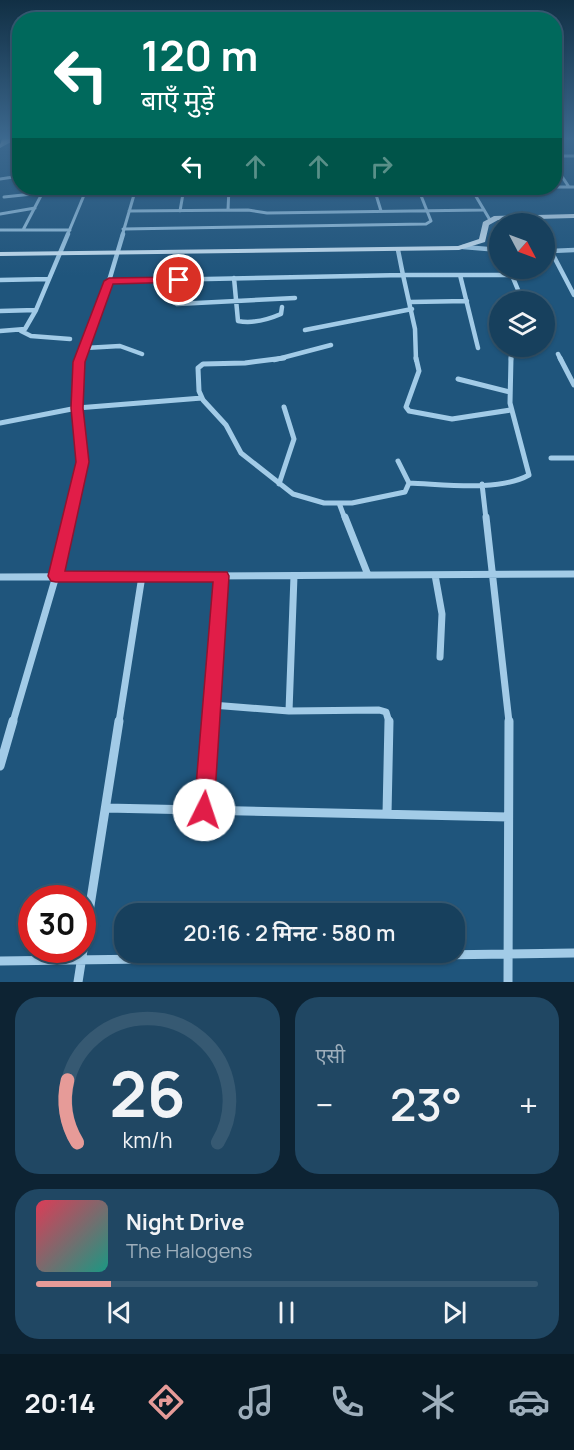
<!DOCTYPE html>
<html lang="hi">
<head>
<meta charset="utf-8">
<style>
  body { margin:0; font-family:Manrope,"Noto Sans Devanagari",sans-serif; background:#204763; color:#f1f3f6; height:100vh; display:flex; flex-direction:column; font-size:22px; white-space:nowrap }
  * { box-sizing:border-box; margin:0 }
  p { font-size:20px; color:#9eafbc }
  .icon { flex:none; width:33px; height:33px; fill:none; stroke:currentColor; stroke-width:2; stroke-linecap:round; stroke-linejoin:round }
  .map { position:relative; height:982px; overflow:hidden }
  .side { display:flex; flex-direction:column; gap:15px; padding:15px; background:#0d2333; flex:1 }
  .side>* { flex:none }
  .top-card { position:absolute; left:12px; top:12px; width:550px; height:183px; border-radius:24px; box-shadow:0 2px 4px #0004,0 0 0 2px #365972; background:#00695c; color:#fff; overflow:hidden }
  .needle { width:39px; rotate:131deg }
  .controls { position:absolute; left:489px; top:213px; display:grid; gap:12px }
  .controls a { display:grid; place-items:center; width:66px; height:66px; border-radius:50%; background:#17405d; box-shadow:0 2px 4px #0004,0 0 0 2px #365972; font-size:30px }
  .speed { position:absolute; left:18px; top:885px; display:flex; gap:12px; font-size:30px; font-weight:700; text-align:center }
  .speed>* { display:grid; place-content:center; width:78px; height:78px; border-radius:50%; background:#17405d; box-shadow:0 2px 4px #0004,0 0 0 2px #365972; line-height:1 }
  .speed .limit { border:9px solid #d22; background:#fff; color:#111 }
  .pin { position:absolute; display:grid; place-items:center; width:51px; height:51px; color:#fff; margin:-26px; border:3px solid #fff; border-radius:50%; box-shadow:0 2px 6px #0007 }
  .me { position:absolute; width:66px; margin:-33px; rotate:4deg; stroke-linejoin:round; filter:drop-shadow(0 0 4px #0008) }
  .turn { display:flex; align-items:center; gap:21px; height:126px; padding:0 30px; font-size:27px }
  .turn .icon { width:78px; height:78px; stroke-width:2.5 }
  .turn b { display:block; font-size:42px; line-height:51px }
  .lanes { display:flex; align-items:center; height:57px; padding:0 30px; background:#0003; justify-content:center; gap:30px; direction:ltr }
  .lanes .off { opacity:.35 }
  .big { font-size:45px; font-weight:600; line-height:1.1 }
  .side .widget { flex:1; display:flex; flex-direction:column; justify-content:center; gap:9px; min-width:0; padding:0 21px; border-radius:24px; background:#204763 }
  .side .dial { align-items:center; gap:0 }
  .dial svg { height:156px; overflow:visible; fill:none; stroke:#365972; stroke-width:7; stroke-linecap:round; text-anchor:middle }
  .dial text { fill:#f1f3f6; stroke:none }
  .song { display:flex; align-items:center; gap:18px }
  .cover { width:72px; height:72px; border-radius:9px; background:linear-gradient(135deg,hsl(350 70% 55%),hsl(170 70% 35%)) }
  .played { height:6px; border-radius:3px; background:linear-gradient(90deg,#e69b98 15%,#365972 15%) }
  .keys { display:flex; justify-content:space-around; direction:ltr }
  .heat { display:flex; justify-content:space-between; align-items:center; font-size:33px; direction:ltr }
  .side .tiles { flex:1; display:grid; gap:15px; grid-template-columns:1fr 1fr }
  .widget:last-child { grid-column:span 2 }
  .trip { position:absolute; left:114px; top:903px; width:351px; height:60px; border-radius:24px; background:#17405d; box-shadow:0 2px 4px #0004,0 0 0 2px #365972; font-weight:600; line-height:60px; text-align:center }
  .menu { display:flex; height:96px; justify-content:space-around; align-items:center; background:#091a25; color:#9eafbc }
  .menu .icon { width:42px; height:42px }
  .menu .current { color:#e69b98 }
  .menu b { font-size:27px; color:#f1f3f6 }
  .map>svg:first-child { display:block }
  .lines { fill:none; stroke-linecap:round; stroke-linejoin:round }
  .street-far4 { stroke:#a2cbe7; stroke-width:3 }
  .street-far3 { stroke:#a2cbe7; stroke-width:4.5 }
  .street-far2 { stroke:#a2cbe7; stroke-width:5 }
  .street-far1 { stroke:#a2cbe7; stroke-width:7 }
  .street { stroke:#a2cbe7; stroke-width:9 }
  .secondary { fill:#cce4f5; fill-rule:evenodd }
  .highway { fill:#fff; fill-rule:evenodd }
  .route { fill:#e11d48; stroke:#92132f; stroke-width:1.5 }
</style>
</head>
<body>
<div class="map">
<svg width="574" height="982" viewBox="0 0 574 982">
  <rect width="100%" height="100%" fill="#1f557c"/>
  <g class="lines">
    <path class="street-far4" d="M568,138H574
      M555,156H574
      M555,166L569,187
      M0,179L20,176
      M555,187H574
      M374,188L381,211
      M471,188L490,220
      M471,188H501
      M185,189C249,188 311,192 375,192
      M4,197L42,193
      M228,210L229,188
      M129,211L248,210L267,213L483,210
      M180,211L184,188
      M0,214L35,208
      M123,229L426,224L431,221L418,188
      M0,230H70
      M23,230L45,188
      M67,236L87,188
      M122,236L136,188"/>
    <path class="street-far3" d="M463,247L500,250
      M574,250L551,251L574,295
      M509,268L523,302
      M460,275L478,348
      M234,278L238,321C253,324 267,320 281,314L282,307
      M0,280L49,279
      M161,280L165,297L177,304L295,298
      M109,281L403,275L398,250
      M411,302L467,301
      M0,311L36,310L68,234
      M305,330L412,309
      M0,331L25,329L36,310
      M21,331L31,336L70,339
      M85,348L120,346L142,354
      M558,354L561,360
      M80,360L109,281L123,234
      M274,360L331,345
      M416,360L415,329L403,275H512
      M511,360V346"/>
    <path class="street-far2" d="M284,358L245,363L203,364L198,368L199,391L203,400L226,425L241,453L293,494L324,503H352L405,492L409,483L398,461
      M416,358L419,371L406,407L409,411L452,419L511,410
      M560,358L574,385
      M458,379L510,392
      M0,423L77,408L202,398
      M551,458H574
      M409,483C443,484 499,492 529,475L510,403L511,358
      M279,484L294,439L284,407
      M482,484L486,519
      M339,503L345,519
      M70,519L83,462L77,408L80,358"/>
    <path class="street-far1" d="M345,517L368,575
      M486,517L509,722
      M435,575L442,614L440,657
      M0,577L574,574
      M212,705L289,711L379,710L386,712L389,722
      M289,711L294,576
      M13,722L56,576L70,517
      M119,722L142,576
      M210,722L221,576"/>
    <path class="street" d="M0,766L13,721
      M106,808L508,817
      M204,810L210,721
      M387,814L389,721
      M0,961L574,953
      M78,982L119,721
      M508,982L509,721"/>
    <path class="secondary" d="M10,138H18L0,148V144Z
      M574,214V218L498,220L489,225L485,242L459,250L0,256V252L458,246L479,239L483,222L494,216Z"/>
    <path class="highway" d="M2,138H13L0,146Z"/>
  </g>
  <linearGradient id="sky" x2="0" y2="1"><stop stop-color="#112f44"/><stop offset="0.5" stop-color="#3c688e"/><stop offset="1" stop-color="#3c688e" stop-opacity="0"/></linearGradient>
  <rect width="574" height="276" fill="url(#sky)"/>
  <path class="route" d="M179,277L183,278V282L113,284L85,362L83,408L89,462L65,571L227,572L229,576L214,810L211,817L204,820L197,817L194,810L213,582H56L51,581L48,576L76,462L71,408L73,362L104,281L109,278Z"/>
</svg>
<div class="controls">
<a><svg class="needle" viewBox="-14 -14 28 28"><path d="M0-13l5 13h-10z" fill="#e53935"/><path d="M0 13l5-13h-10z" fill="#9eafbc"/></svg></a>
<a><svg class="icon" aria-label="layers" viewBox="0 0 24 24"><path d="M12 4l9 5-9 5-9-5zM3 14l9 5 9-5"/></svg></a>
</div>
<div class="speed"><div class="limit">30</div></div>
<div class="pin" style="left:179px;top:280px;background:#d93025"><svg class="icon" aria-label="arrive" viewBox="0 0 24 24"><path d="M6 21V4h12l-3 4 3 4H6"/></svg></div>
<svg class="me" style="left:204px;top:810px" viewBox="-20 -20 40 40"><circle r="19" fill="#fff"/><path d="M0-13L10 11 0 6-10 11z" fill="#e11d48"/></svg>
<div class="trip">20:16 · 2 मिनट · 580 m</div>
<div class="top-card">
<div class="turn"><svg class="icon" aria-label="left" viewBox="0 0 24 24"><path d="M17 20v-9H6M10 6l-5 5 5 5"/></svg><div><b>120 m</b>बाएँ मुड़ें</div></div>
<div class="lanes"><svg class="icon" aria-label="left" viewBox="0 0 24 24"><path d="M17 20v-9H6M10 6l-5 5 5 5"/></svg><svg class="icon off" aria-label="ahead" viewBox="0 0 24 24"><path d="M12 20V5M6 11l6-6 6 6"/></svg><svg class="icon off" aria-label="ahead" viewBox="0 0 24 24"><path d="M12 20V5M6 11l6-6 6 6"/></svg><svg class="icon off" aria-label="right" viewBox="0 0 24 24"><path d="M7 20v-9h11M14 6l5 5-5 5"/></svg></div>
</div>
</div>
<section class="side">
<div class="tiles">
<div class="widget dial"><svg viewBox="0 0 100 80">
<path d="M14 69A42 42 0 1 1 86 69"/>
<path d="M14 69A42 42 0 0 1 9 37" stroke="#e69b98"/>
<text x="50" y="56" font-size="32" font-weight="700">26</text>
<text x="50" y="72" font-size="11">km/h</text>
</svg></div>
<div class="widget"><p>एसी</p>
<div class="heat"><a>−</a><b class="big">23°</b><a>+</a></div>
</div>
<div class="widget">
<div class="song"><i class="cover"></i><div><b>Night Drive</b><p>The Halogens</p></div></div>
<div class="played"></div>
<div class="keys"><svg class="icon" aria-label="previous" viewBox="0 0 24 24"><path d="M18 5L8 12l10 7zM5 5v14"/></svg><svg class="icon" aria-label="pause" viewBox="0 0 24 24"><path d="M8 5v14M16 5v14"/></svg><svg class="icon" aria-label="next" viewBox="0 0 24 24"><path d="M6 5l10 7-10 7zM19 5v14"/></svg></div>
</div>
</div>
</section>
<nav class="menu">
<b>20:14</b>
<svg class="icon current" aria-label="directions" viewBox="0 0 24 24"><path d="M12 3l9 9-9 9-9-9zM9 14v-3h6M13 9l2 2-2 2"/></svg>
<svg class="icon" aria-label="music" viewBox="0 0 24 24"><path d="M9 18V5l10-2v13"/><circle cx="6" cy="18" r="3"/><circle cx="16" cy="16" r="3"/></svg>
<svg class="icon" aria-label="phone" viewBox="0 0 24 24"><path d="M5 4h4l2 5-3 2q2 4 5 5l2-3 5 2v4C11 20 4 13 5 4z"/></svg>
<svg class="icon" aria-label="climate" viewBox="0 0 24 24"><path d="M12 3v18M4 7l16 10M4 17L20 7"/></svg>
<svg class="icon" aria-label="car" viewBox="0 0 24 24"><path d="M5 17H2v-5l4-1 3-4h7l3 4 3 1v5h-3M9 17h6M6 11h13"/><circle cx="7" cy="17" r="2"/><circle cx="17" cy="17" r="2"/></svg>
</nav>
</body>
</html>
